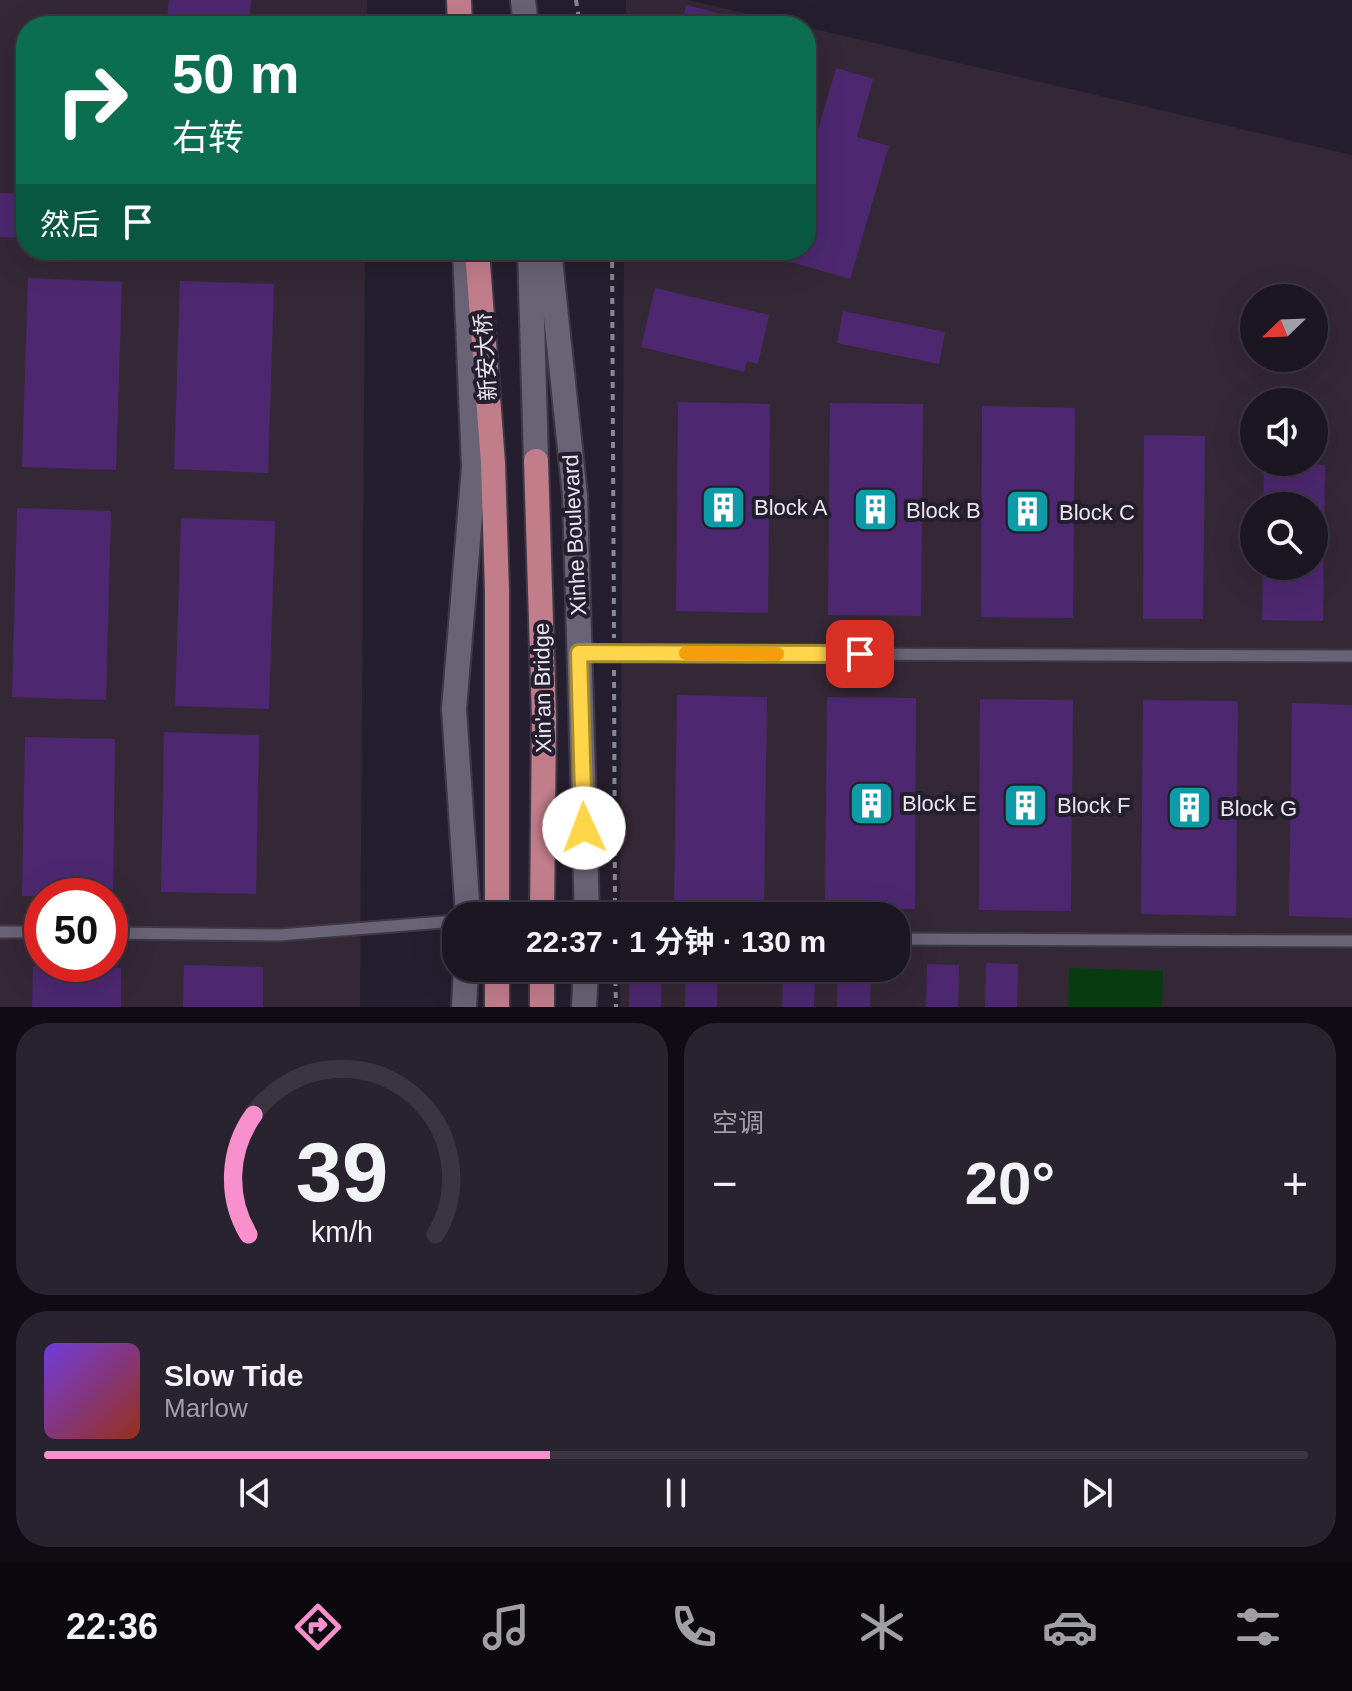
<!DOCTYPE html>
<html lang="zh">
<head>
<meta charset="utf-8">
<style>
  body { margin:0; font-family:Arial,"Noto Sans SC",sans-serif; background:#29232f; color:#f1f3f6; height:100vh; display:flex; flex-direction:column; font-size:30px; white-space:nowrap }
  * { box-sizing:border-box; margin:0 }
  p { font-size:26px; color:#a09fa5 }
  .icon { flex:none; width:44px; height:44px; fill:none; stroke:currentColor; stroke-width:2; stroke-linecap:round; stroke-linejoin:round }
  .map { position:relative; height:1007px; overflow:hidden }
  .details { display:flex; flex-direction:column; gap:16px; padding:16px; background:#0f0c13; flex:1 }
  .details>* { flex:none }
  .banner { position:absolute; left:16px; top:16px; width:800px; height:244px; border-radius:32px; box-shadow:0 8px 32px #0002,0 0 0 2px #3a3540; background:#0b6e4f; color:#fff; overflow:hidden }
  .needle { width:52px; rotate:247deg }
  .tools { position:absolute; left:1240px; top:284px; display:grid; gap:16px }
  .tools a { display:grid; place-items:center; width:88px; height:88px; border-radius:50%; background:#1c1622; box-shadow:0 8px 32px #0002,0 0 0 2px #3a3540; font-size:40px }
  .speed { position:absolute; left:24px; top:878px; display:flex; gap:16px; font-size:40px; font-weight:700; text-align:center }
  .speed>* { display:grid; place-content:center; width:104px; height:104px; border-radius:50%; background:#1c1622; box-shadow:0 8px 32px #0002,0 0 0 2px #3a3540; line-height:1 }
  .speed .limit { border:12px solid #d22; background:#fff; color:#111 }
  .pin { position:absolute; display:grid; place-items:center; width:68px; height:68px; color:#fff; margin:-34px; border-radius:16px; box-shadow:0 4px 12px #0006 }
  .me { position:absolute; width:88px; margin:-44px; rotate:358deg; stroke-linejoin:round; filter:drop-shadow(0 0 6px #0008) }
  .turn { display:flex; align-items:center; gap:28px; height:168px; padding:0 24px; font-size:36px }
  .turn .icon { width:104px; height:104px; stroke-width:2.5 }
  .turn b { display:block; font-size:56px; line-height:68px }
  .then { display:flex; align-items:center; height:76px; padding:0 24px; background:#0003; gap:16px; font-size:30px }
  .big { font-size:60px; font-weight:700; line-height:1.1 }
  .details .widget { flex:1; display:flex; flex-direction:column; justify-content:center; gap:12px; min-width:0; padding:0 28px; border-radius:32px; background:#29232f }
  .details .dial { align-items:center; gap:0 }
  .dial svg { height:208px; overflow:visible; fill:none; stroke:#3a3540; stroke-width:7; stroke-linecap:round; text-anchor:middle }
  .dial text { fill:#f1f3f6; stroke:none }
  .song { display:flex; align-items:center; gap:24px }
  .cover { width:96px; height:96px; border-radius:12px; background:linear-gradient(135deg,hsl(260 70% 55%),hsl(10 70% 35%)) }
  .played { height:8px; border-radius:4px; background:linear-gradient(90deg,#f790cd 40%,#3a3540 40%) }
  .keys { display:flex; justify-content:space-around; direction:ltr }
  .heat { display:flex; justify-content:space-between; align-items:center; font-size:44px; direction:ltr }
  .details .tiles { flex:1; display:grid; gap:16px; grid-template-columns:1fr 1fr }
  .widget:last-child { grid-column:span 2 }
  .trip { position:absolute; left:442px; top:902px; width:468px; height:80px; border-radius:32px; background:#1c1622; box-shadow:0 8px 32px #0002,0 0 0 2px #3a3540; font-weight:700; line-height:80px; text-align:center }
  .menu { display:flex; height:128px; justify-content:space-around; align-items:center; background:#0b090e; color:#a09fa5 }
  .menu .icon { width:56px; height:56px }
  .menu .current { color:#f790cd }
  .menu b { font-size:36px; color:#f1f3f6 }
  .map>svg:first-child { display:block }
  .industrial { fill:#352836; fill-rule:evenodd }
  .green { fill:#063c10 }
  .building { fill:#4d2870 }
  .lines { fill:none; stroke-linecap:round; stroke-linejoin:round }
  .lane-casing { stroke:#3e3946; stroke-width:15 }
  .secondary-casing { stroke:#3e3946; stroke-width:28 }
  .primary-casing { stroke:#3e3946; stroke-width:28 }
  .path { stroke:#8c8693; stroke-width:4; stroke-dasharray:6 6; stroke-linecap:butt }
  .lane { stroke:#6a6275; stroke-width:11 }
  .secondary { stroke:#6a6275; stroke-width:24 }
  .primary { stroke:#c27d8b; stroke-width:24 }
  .route-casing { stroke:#a68a30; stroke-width:20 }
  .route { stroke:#ffd54a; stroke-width:14 }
  .slow { stroke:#f59e0b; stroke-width:14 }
  .labels { text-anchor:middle; stroke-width:8; stroke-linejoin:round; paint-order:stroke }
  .street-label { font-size:22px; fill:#eae6f0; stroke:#251e2e }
  .poi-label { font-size:22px; fill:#eae6f0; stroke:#251e2e; text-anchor:start }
</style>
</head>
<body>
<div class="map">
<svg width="1352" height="1007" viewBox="0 0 1352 1007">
  <rect width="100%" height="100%" fill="#251e2e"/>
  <path class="industrial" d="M0,0H367V26H26V250H365L360,1007H0ZM42,896H110V964H42Z
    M626,0H688L800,26H626Z
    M806,27L1352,155V1007H620V968H896V916H620L624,250H806ZM1254,298H1314V358H1254ZM1254,402H1314V462H1254ZM1254,506H1314V566H1254Z"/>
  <path class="green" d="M1069,968L1163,971L1162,1007H1068Z"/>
  <path class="building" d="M169,0H251L249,26H166Z
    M686,5L765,25V26H681Z
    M836,68L873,79L857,137L889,146L850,279L781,259L783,250H806V172Z
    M0,193L22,194L21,238L0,237Z
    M28,278L122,282L116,470L22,467Z
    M180,281L274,284L268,473L174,469Z
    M655,288L769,315L758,364L747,361L744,372L641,347Z
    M843,311L945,332L939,364L837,343Z
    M678,402L770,404L768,613L676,611Z
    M830,403L923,404L921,616L828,615Z
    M982,406L1075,408L1073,618L981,617Z
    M1144,435L1205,436L1203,619H1143Z
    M1264,463L1325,465L1323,621L1262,620L1263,566H1314V506H1263Z
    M17,508L111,511L106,700L12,697Z
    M181,518L275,521L269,709L175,706Z
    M677,695L767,697L764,906L674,905Z
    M827,697L916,698L915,909L825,908Z
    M980,699L1073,700L1071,911L979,910Z
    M1143,700L1238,701L1236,916L1141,914Z
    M1292,703L1352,705V918L1289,916Z
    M164,732L259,735L256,894L161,892Z
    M25,737L115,739L113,896H22Z
    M986,963L1018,964L1017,1007H985Z
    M927,964L959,965L958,1007H926Z
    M184,965L263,967V1007H183Z
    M33,966L121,968V1007H32Z
    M630,968H662L661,1007H629Z
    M686,968H718L717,1007H685Z
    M783,968H815L814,1007H782Z
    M838,968H871L870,1007H837Z"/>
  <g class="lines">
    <defs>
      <path id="lane" d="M579,653L1352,656
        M0,932H42
        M110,933L279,935L456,921
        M896,939L1352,941"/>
      <path id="secondary" d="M523,0L526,26
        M465,250L474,467L454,709L468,916
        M530,250L536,461
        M549,250L575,496L587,916
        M464,1007L466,968
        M584,1007L586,968"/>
      <path id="primary" d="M459,0L460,26
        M477,250L493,463L497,591V916
        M536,461L544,718L542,916
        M497,1007V968
        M542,1007V968"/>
    </defs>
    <use href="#lane" class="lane-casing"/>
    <use href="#secondary" class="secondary-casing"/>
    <use href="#primary" class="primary-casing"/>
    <path class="path" d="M576,0L580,26
      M612,250L614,638
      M614,670L615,916
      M615,968L616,1007"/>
    <use href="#lane" class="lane"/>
    <use href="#secondary" class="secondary"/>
    <use href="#primary" class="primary"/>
  </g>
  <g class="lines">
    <defs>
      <path id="route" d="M584,828L579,653L860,654"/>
    </defs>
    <use href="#route" class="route-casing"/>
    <use href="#route" class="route"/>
    <path class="slow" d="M686,653L777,654"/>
  </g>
  <defs>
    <symbol id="building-square" viewBox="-11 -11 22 22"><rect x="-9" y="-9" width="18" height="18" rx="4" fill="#0f9aa8" stroke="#251e2e"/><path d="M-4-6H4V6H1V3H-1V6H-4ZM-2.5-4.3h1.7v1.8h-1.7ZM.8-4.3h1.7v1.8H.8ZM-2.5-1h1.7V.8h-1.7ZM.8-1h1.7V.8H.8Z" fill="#fff"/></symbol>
  </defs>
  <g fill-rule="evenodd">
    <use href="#building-square" x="698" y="482" width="51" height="51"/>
    <use href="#building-square" x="850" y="484" width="51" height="51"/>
    <use href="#building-square" x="1002" y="486" width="51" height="51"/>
    <use href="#building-square" x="846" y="778" width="51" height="51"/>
    <use href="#building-square" x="1000" y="780" width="51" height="51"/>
    <use href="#building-square" x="1164" y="782" width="51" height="51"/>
  </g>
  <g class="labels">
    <g class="street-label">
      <text transform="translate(485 357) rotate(-94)" y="8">新安大桥</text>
      <text transform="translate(574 535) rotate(-93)" y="8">Xinhe Boulevard</text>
      <text transform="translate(542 688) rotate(-91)" y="8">Xin'an Bridge</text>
    </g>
    <g class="poi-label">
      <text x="754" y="515">Block A</text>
      <text x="906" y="518">Block B</text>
      <text x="1059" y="520">Block C</text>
      <text x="902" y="811">Block E</text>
      <text x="1057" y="813">Block F</text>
      <text x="1220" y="816">Block G</text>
    </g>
  </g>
</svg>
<div class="tools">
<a><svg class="needle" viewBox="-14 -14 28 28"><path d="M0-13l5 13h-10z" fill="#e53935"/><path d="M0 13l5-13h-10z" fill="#a09fa5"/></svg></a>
<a><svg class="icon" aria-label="sound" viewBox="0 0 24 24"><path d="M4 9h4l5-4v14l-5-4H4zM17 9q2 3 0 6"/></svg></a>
<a><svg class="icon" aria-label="search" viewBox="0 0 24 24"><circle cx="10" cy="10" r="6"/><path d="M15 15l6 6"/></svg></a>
</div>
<div class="speed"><div class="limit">50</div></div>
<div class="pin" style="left:860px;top:654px;background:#d93025"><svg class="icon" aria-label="arrive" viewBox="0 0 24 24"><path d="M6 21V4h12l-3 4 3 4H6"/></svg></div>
<svg class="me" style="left:584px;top:828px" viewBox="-20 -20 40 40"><circle r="19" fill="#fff"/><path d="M0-13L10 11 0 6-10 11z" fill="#ffd54a"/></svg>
<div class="trip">22:37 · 1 分钟 · 130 m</div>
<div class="banner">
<div class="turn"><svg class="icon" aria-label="right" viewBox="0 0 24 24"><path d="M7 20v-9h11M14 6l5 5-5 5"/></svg><div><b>50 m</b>右转</div></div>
<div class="then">然后<svg class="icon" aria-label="arrive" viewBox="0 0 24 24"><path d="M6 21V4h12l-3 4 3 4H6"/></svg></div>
</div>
</div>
<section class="details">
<div class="tiles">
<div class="widget dial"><svg viewBox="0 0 100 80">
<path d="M14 69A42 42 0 1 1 86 69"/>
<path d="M14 69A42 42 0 0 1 16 23" stroke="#f790cd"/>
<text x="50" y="56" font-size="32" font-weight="700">39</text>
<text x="50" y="72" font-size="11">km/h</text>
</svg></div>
<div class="widget"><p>空调</p>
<div class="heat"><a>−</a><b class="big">20°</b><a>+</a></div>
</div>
<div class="widget">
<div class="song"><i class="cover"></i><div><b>Slow Tide</b><p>Marlow</p></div></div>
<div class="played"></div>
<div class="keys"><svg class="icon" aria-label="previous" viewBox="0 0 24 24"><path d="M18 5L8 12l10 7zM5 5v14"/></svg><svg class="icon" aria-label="pause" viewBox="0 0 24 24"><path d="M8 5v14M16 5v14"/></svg><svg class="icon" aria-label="next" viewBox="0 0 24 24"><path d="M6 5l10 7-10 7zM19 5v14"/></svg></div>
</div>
</div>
</section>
<nav class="menu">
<b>22:36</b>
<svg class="icon current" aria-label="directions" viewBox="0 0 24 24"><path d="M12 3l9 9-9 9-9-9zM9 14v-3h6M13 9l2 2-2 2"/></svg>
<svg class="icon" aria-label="music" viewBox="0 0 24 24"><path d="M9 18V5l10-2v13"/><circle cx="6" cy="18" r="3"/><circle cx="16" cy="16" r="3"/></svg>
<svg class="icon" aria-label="phone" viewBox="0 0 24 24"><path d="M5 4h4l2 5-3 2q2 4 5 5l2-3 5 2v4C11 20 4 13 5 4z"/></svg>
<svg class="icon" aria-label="climate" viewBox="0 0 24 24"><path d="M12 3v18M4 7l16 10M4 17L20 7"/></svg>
<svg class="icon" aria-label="car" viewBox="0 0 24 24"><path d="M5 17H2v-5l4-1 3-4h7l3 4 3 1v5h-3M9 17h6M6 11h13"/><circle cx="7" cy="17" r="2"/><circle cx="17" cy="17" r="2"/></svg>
<svg class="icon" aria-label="filters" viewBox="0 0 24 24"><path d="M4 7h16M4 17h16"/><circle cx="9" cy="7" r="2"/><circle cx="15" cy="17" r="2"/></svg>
</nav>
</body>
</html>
